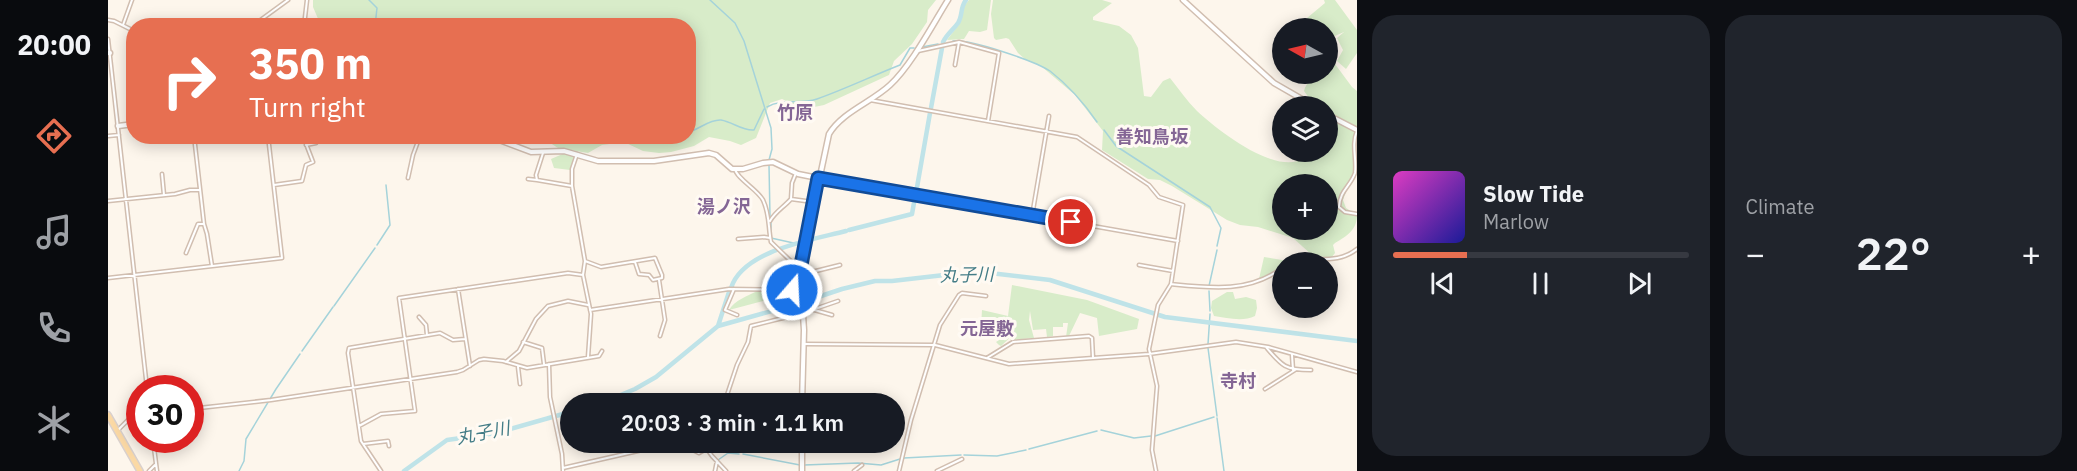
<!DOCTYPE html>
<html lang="en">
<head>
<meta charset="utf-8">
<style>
  body { margin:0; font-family:"IBM Plex Sans","Noto Sans JP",sans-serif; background:#20242c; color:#f1f3f6; height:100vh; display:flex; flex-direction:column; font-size:22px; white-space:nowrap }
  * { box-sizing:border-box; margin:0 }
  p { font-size:20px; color:#9ea1a6 }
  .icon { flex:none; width:33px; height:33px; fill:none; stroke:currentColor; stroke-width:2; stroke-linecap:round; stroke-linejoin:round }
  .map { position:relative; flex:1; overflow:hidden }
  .panel { display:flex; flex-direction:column; gap:15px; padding:15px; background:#0d0f14; width:720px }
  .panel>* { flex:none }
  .banner { position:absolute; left:18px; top:18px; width:570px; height:126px; border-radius:24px; box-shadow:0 3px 15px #0003; background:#e76f51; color:#fff; overflow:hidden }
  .needle { width:39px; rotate:278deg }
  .controls { position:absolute; left:1164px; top:18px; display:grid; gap:12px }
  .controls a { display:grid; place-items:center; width:66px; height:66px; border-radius:50%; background:#171b24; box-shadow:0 3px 15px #0003; font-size:30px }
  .speed { position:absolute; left:18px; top:375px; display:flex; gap:12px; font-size:30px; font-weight:700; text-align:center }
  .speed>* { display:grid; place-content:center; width:78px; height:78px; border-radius:50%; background:#171b24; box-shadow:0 3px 15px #0003; line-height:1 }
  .speed .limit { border:9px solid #d22; background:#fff; color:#111 }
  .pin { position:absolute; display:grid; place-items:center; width:51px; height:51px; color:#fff; margin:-26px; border:3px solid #fff; border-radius:50%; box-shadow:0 2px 6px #0007 }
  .me { position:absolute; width:66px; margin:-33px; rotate:19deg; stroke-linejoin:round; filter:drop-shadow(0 0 4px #0008) }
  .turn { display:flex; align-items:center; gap:21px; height:126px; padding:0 24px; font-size:27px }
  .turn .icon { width:78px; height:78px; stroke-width:2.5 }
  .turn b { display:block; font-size:42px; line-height:51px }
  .big { font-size:45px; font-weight:600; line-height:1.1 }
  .panel .card { flex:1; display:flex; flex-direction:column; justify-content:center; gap:9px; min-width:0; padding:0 21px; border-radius:24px; background:#20242c }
  .song { display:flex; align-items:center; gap:18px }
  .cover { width:72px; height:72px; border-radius:9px; background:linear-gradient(135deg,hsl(310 70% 55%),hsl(240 70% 35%)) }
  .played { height:6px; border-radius:3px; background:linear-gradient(90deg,#e76f51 25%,#363941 25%) }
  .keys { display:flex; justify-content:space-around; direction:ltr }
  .heat { display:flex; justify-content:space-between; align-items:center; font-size:33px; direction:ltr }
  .panel .tiles { flex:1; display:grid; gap:15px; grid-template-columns:repeat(2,1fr) }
  .trip { position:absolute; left:452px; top:393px; width:345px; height:60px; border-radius:30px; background:#171b24; box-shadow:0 3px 15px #0003; font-weight:600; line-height:60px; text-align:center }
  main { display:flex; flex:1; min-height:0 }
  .dock { display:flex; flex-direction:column; width:108px; justify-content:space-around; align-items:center; background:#090b0e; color:#9ea1a6 }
  .dock .icon { width:42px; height:42px }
  .dock .selected { color:#e76f51 }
  .dock b { font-size:27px; color:#f1f3f6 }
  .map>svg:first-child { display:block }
  .green { fill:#d8ecc9; fill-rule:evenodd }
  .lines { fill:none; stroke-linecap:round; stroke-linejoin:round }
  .stream { stroke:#a5d3da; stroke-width:1.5 }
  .river { stroke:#bfe3e8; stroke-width:4.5 }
  .minor-casing { stroke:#d1beb0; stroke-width:5 }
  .tertiary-casing { stroke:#d1beb0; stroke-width:7 }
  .primary-casing { stroke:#dad1cd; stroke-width:8 }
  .minor { stroke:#fff; stroke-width:2 }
  .tertiary { stroke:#fff; stroke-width:4 }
  .primary { stroke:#fbd9a5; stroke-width:5 }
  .route-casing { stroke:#114b97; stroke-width:15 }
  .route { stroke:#1a73e8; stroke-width:10 }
  .labels { text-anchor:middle; stroke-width:6; stroke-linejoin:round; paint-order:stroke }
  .neighbourhood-label { font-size:18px; font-weight:bold; fill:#846695; stroke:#fffaf3 }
  .water-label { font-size:18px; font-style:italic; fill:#437c86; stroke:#fffaf3 }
</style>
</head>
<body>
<main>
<nav class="dock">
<b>20:00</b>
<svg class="icon selected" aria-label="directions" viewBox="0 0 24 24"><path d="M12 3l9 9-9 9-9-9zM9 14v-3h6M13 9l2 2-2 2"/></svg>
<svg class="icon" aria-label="music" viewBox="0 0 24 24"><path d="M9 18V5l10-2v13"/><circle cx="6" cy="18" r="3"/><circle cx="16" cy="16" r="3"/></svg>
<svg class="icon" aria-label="phone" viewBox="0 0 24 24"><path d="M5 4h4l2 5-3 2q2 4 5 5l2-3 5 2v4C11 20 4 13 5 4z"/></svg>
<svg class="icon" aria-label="climate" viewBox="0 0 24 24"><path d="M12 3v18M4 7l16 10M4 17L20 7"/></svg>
</nav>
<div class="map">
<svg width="1249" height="471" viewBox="0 0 1249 471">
  <rect width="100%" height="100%" fill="#fdf6ec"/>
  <path class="green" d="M205,0H828L820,10L819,22L804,44L786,61L781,75L716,105L701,108L689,106L674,99L662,103L648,138L633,145L622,141L601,137L586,146L563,152L551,153L535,151L516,142L494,145L480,153L450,148L433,137L580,136V26L220,25L211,21L205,7Z
    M861,0H883L879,30L872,32L861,31L856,39L839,40L852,23L856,6Z
    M885,0H994L1004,3L985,17V20L1011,26L1023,35L1030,48L1036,96L1043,97L1055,81L1062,78C1071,89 1079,101 1089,111C1108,129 1169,177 1196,158V152H1220V106H1207L1196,91C1198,81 1209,74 1220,74V66L1227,64L1244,87L1249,91V152H1247V167L1235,200L1238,208L1249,215C1249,230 1239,236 1227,243L1225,245L1227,253L1223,258L1204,255L1185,238L1150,227L1132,225L1119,220L1064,186L1052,180L1040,179L994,150L995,131L967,95L933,66L918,60L910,53L901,39L898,38L888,40L886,38L883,14ZM1174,184H1220V230H1174Z
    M1216,0H1227L1249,30V53L1238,69L1229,61L1235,50L1229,38L1236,32L1220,39V28H1207L1199,18L1217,3Z
    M457,153L467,157L468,161L462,170L446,168L443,159Z
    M1156,257L1180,261L1174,262V266L1164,274L1151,279Z
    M904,285L979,300L1031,319L1029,329L991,336L989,318L972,313L961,336L958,337L960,323H955V327H945V336L939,337L938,329L925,330L922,311L921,320L926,338L902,340L908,332L893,346L891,345L888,342L897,336L898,330L891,328L874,331L876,326H873L874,310L900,316Z
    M650,291L669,292L670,297L621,310C626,301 640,295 650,291Z
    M1119,292H1125L1127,299L1138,297L1148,300L1149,308L1147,316C1135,322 1119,318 1106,316L1103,308L1104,301Z"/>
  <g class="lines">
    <path class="stream" d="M261,0L269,8L267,26
      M602,0L627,23L636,41L663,128L664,149L661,160
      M845,41C862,39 927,61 942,71C960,85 976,103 989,122
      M814,47L830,44
      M659,107C675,98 691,105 709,99C737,89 764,76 792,65L802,48H806
      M996,130L1008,146L1102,207L1113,228L1109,246
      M580,132C591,130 601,119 613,120C625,122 634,131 646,130L656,109
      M523,136L529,142L536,141L544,136
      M661,165L662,217
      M663,222V238L690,244
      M269,245L282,225L278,185
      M1101,286L1109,250
      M1101,291L1102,311
      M226,306L267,248
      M1100,344L1102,314
      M1100,348L1109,416
      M194,351L225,307
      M1109,418L1116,471
      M993,430L1026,438L1043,436
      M1047,436L1106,417
      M921,449L989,431
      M635,454L692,465
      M856,455L889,456L918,450
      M796,458L853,455
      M610,460L620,453L631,454
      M696,465L750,463L773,465L792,459
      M131,471L136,461L138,439L168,389L192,354"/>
    <path class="river" d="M835,42C839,34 845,30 850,23C855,15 852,7 858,0
      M823,108L834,48
      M808,193L822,113
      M741,230L804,214L807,197
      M623,288C635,250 704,240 738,231
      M610,326L621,292
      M491,404L527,389L548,377L610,326L689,304L734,289L767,281H784L845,274L882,273L942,280L1057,317L1249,341
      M296,471L339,440L388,433L462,412"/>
    <defs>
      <path id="minor" d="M0,20L6,21L26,31
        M15,25L24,0
        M147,26V24L180,0
        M196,26L199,0
        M0,39L39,388
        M810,51L851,42L891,53L880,121
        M847,65L851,42
        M762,100L969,137L1041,185L1051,197L1075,205L1063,284L1050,305L1041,349L1049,386L1044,450L1048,471
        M1249,131C1243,145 1249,159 1247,173C1242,187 1232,190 1231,207L1237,212L1249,214
        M0,136L11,135
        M86,136L96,224L99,234L104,266
        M198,145L208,143
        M435,153L428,175L429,180L464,186
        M469,154L464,169V186L477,261L475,275L483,314L480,357
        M627,169C629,179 649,189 655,200C662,215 660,227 663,242L692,270
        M54,174L56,195
        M300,178L305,155L312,136
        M712,178L1070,241
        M420,179L429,180
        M166,185L194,181L198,165L205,162L195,136
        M683,199L684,183L688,173
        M0,201L67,194L82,190H92
        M924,216L941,116
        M662,221C667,212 676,207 683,199L705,202
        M630,239L656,237L662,238
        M78,253L90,224H96
        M477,261L493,267L547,258L554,275V278L545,280L541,275L531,274L527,262
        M1182,262C1205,255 1228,266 1249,249
        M1031,265L1065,271
        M692,275L732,265
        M0,278L174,258L160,136
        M551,280L557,320L552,336
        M1063,284C1102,288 1141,293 1174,268
        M350,289L362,366
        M626,289L617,310L629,315
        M684,290L688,278V268
        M703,309L724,315
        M482,310L621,289L693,290
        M311,317L318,325L319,335
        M415,342L434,348L436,364
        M696,344L827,345L901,364L1041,354L1128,342L1160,347L1249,372
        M1158,347C1174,366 1177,370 1203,370
        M1184,355L1185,370
        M879,358L905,342L981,336L984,338L985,358
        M398,362L411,351L428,319L440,306L460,301L480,305
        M441,364L442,397L454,454L455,471
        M410,367L412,384
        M1157,389L1187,370
        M541,398L559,404
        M616,404L629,365L640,342L643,326L695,313L730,301
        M82,409L163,400L349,372L355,370L371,360L376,359L395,361L419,368L491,356L494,351
        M251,426L273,414L307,411L291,298L460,273L475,275
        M9,431L23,417L32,415
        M45,440L49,471
        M594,442L604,456L618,471
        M255,444L280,441L281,446
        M455,468L565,443H571L591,453L598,449
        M41,471L47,465
        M273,471L253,441L240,353L241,348L332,333L345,340L357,339
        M607,471L609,461
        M746,471L754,465
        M791,471L803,420L832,325L851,295L854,293L878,296
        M829,471L854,459"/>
      <path id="tertiary" d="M1075,0L1166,83L1206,106
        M0,53H2
        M1220,115L1249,130
        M10,126L26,124
        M381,136L423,152L456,151L490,161H546L601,153L608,155L624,169H635L655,163L665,162L690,174L710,178
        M694,404L696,330L692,270L721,134C734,112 764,102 782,85C803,66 825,24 840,0
        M694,442V471"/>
      <path id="primary" d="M0,415L32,471"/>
    </defs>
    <use href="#minor" class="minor-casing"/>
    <use href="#tertiary" class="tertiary-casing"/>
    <use href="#primary" class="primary-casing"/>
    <use href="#minor" class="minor"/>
    <use href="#tertiary" class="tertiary"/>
    <use href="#primary" class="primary"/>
  </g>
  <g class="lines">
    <defs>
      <path id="route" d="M684,290L688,278V268L692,270L710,178L963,222"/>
    </defs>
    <use href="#route" class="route-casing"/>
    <use href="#route" class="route"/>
  </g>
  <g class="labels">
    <g class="neighbourhood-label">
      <text x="687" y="119">竹原</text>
      <text x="1044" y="143">善知鳥坂</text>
      <text x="616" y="213">湯ノ沢</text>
      <text x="879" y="335">元屋敷</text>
      <text x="1130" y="387">寺村</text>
    </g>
    <g class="water-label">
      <text transform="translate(859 275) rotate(-1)" y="6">丸子川</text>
      <text transform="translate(375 433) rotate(-11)" y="6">丸子川</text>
    </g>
  </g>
</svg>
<div class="controls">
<a><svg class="needle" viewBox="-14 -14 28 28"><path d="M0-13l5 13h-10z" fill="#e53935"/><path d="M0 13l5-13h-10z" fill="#9ea1a6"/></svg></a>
<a><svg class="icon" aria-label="layers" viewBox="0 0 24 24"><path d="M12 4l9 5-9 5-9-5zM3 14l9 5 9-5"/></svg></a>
<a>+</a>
<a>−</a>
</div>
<div class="speed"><div class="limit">30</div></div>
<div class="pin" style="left:963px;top:222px;background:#d93025"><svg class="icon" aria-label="arrive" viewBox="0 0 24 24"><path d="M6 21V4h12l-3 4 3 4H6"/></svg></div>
<svg class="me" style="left:684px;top:290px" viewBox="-20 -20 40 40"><circle r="17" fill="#1a73e8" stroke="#fff" stroke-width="3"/><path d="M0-11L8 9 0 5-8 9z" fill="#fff"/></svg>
<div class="trip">20:03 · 3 min · 1.1 km</div>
<div class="banner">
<div class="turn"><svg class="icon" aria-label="right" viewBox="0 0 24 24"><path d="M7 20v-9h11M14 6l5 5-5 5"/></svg><div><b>350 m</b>Turn right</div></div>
</div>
</div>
<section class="panel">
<div class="tiles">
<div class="card">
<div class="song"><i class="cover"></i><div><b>Slow Tide</b><p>Marlow</p></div></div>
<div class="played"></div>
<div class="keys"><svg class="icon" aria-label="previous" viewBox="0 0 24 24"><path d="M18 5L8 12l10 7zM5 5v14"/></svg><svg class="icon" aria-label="pause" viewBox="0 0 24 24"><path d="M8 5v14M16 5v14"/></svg><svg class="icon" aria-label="next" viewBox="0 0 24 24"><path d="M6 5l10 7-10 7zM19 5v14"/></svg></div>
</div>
<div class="card"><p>Climate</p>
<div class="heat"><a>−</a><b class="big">22°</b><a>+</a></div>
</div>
</div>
</section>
</main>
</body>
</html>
